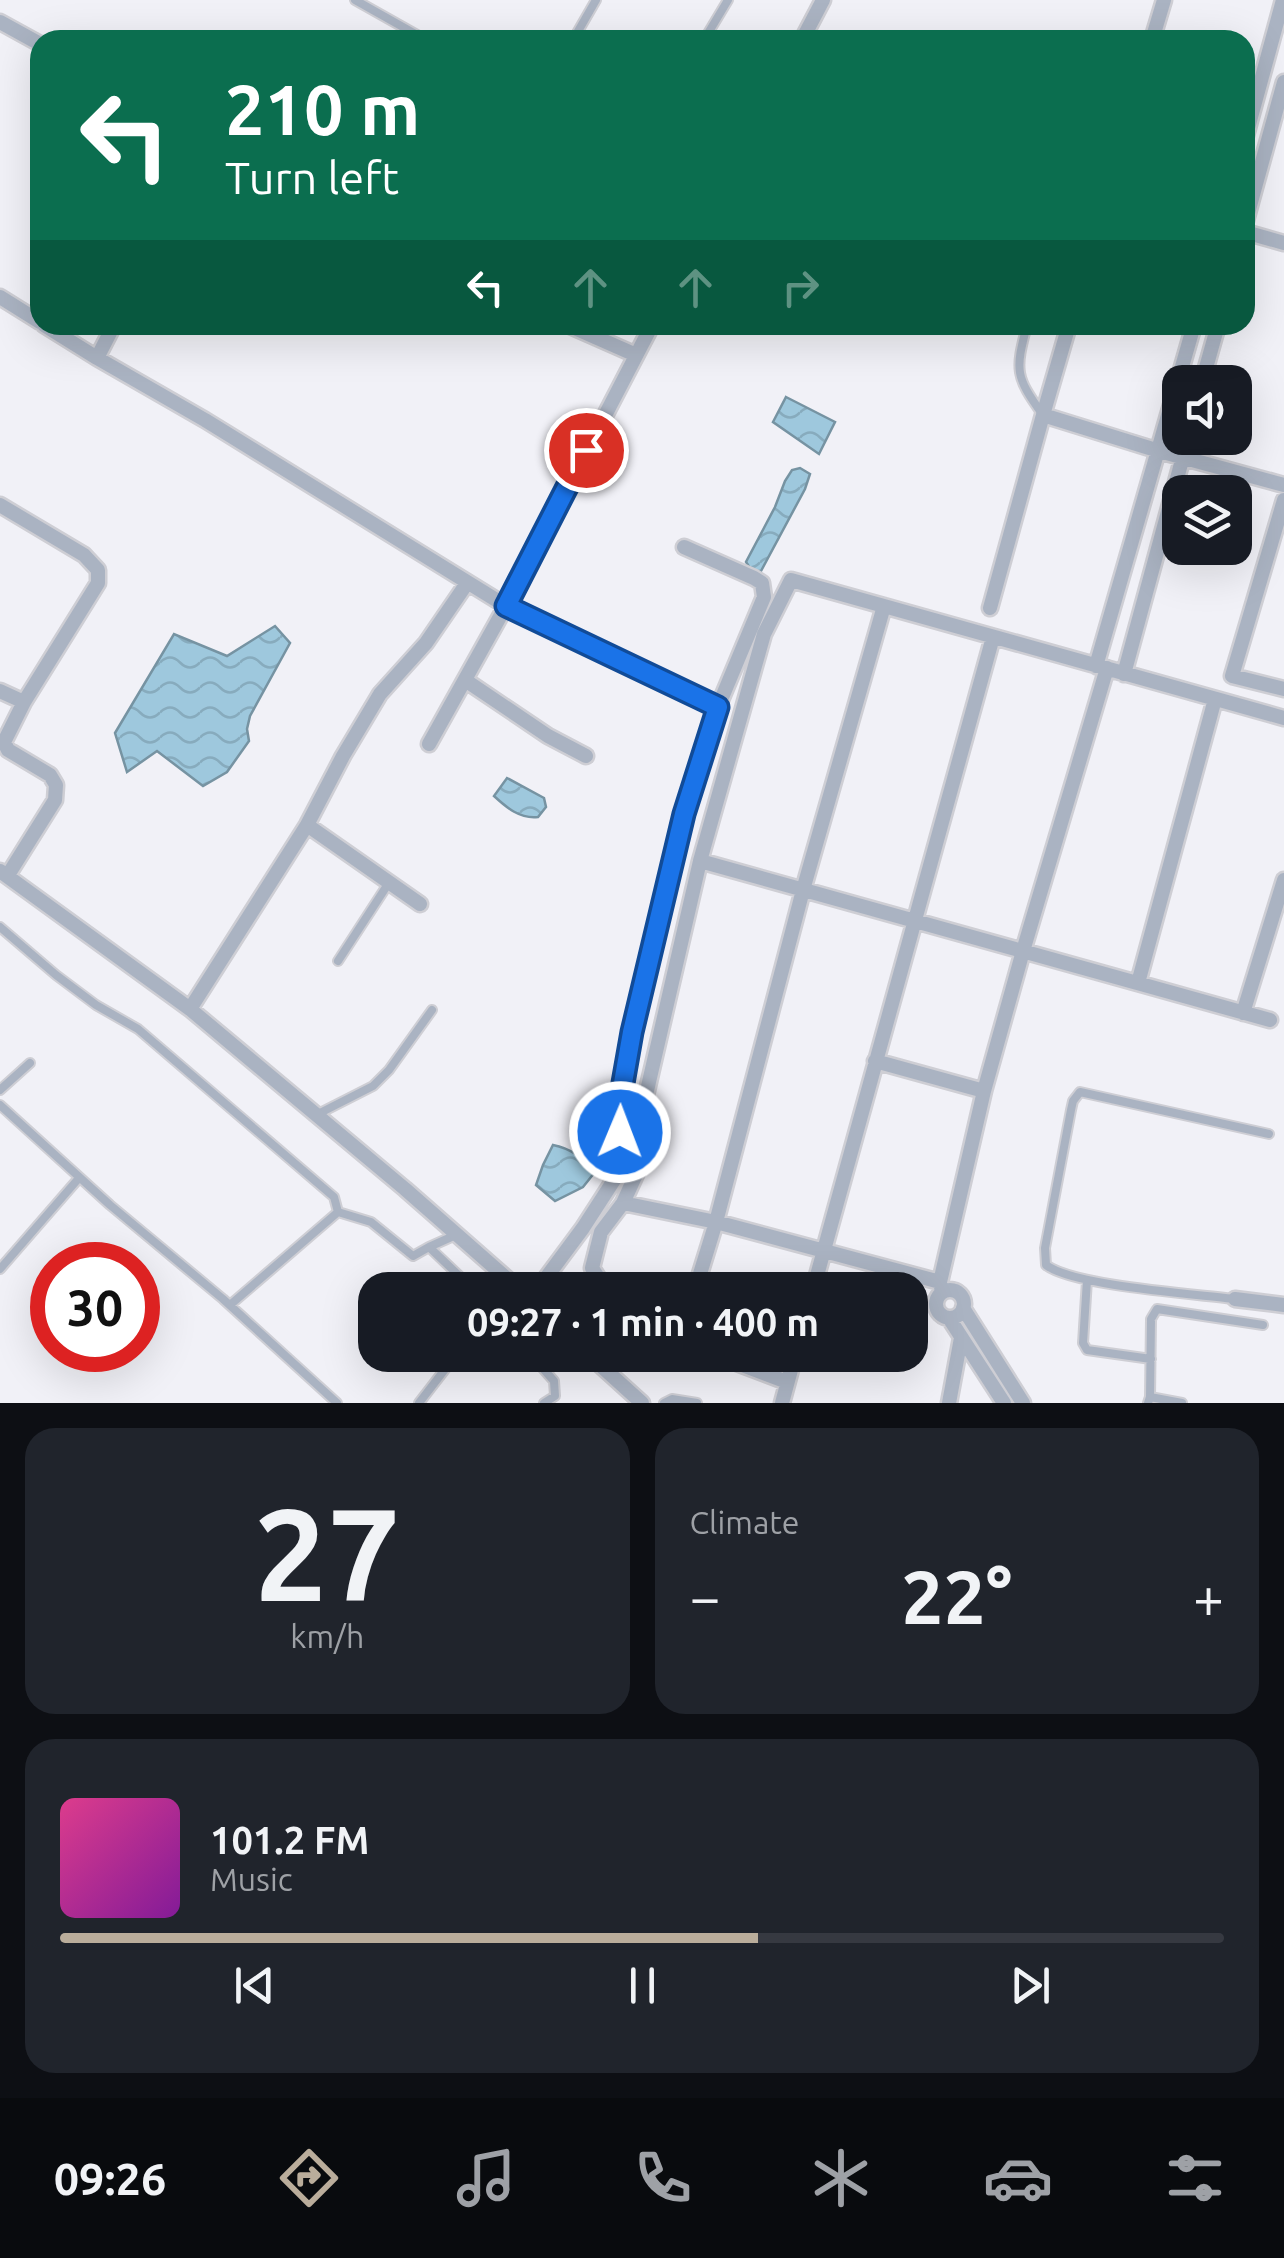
<!DOCTYPE html>
<html lang="en">
<head>
<meta charset="utf-8">
<style>
  body { margin:0; font-family:Ubuntu,sans-serif; background:#20242c; color:#f1f3f6; height:100vh; display:flex; flex-direction:column; font-size:38px; white-space:nowrap }
  * { box-sizing:border-box; margin:0 }
  p { font-size:32px; color:#9ea1a6 }
  .icon { flex:none; width:55px; height:55px; fill:none; stroke:currentColor; stroke-width:2; stroke-linecap:round; stroke-linejoin:round }
  .map { position:relative; height:1403px; overflow:hidden }
  .side { display:flex; flex-direction:column; gap:25px; padding:25px; background:#0d0f14; flex:1 }
  .side>* { flex:none }
  .banner { position:absolute; left:30px; top:30px; width:1225px; height:305px; border-radius:30px; box-shadow:0 10px 40px #0002; background:#0b6e4f; color:#fff; overflow:hidden }
  .controls { position:absolute; left:1162px; top:365px; display:grid; gap:20px }
  .controls a { display:grid; place-items:center; width:90px; height:90px; border-radius:20px; background:#171b24; box-shadow:0 10px 40px #0002; font-size:50px }
  .speed { position:absolute; left:30px; top:1242px; display:flex; gap:20px; font-size:50px; font-weight:700; text-align:center }
  .speed>* { display:grid; place-content:center; width:130px; height:130px; border-radius:50%; background:#171b24; box-shadow:0 10px 40px #0002; line-height:1 }
  .speed .limit { border:15px solid #d22; background:#fff; color:#111 }
  .pin { position:absolute; display:grid; place-items:center; width:85px; height:85px; color:#fff; margin:-42px; border:5px solid #fff; border-radius:50%; box-shadow:0 2px 10px #0007 }
  .me { position:absolute; width:110px; margin:-55px; rotate:1deg; stroke-linejoin:round; filter:drop-shadow(0 0 8px #0008) }
  .turn { display:flex; align-items:center; gap:35px; height:210px; padding:0 30px; font-size:45px }
  .turn .icon { width:130px; height:130px; stroke-width:2.5 }
  .turn b { display:block; font-size:70px; line-height:85px }
  .lanes { display:flex; align-items:center; height:95px; padding:0 30px; background:#0003; justify-content:center; gap:50px; direction:ltr }
  .lanes .off { opacity:.35 }
  .big { font-size:75px; font-weight:700; line-height:1.1 }
  .side .widget { flex:1; display:flex; flex-direction:column; justify-content:center; gap:15px; min-width:0; padding:0 35px; border-radius:30px; background:#20242c }
  .side .dial { align-items:center; gap:0 }
  .dial b { font-size:130px; line-height:1 }
  .song { display:flex; align-items:center; gap:30px }
  .cover { width:120px; height:120px; border-radius:15px; background:linear-gradient(135deg,hsl(330 70% 55%),hsl(290 70% 35%)) }
  .played { height:10px; border-radius:5px; background:linear-gradient(90deg,#baad9b 60%,#363941 60%) }
  .keys { display:flex; justify-content:space-around; direction:ltr }
  .heat { display:flex; justify-content:space-between; align-items:center; font-size:55px; direction:ltr }
  .side .tiles { flex:1; display:grid; gap:25px; grid-template-columns:1fr 1fr }
  .widget:last-child { grid-column:span 2 }
  .trip { position:absolute; left:358px; top:1272px; width:570px; height:100px; border-radius:30px; background:#171b24; box-shadow:0 10px 40px #0002; font-weight:700; line-height:100px; text-align:center }
  .tabs { display:flex; height:160px; justify-content:space-around; align-items:center; background:#090b0e; color:#9ea1a6 }
  .tabs .icon { width:70px; height:70px }
  .tabs .active { color:#baad9b }
  .tabs b { font-size:45px; color:#f1f3f6 }
  .map>svg:first-child { display:block }
  .water { fill:url(#water-waves); stroke:#7693a2; stroke-width:2.5 }
  .lines { fill:none; stroke-linecap:round; stroke-linejoin:round }
  .lane-casing { stroke:#ceced4; stroke-width:12 }
  .street-casing { stroke:#ceced4; stroke-width:19 }
  .lane { stroke:#aab3c2; stroke-width:8 }
  .street { stroke:#aab3c2; stroke-width:14 }
  .route-casing { stroke:#114b97; stroke-width:25 }
  .route { stroke:#1a73e8; stroke-width:18 }
</style>
</head>
<body>
<div class="map">
<svg width="1284" height="1403" viewBox="0 0 1284 1403">
  <defs>
    <pattern id="water-waves" width="16" height="10" patternUnits="userSpaceOnUse" patternTransform="scale(2.5)"><rect width="16" height="10" fill="#9ec8dd"/><path d="M0 5q4-4 8 0t8 0" fill="none" stroke="#87abbd"/></pattern>
  </defs>
  <rect width="100%" height="100%" fill="#f1f1f7"/>
  <path class="water" d="M786,397L835,422L819,454L773,422Z
    M800,468L810,474L805,489L761,571H752L746,562L775,507L785,481L792,470Z
    M275,626L290,643L250,716L247,729L249,741L227,772L203,786L157,751L127,772L115,733L174,634L227,656Z
    M507,778L544,798L546,807L538,817C520,819 507,808 494,796Z
    M553,1145C569,1148 587,1159 595,1172L583,1187L555,1201L536,1185L543,1165Z"/>
  <g class="lines">
    <defs>
      <path id="lane" d="M355,0L426,40
        M573,40L596,0
        M704,40L728,0
        M1027,325C1015,371 1015,376 1043,415
        M0,927L56,975L96,1005L138,1029L334,1197L338,1212L230,1305
        M338,961L390,881
        M0,1090L30,1063
        M0,1105L110,1205L223,1299L337,1403
        M316,1115L373,1086L389,1070L432,1010
        M338,1212L371,1222L413,1256L429,1247
        M458,1234L429,1247L474,1290
        M0,1269L79,1178
        M1087,1280L1083,1343L1087,1350L1151,1359
        M1235,1299C1196,1294 1073,1286 1046,1265L1045,1248L1071,1110L1073,1101L1080,1092L1269,1134
        M531,1355L554,1381L555,1396L544,1403
        M1150,1397L1182,1403
        M419,1403L456,1355
        M664,1403L672,1399L697,1403
        M1148,1403L1150,1397L1151,1319L1157,1309L1263,1325"/>
      <path id="street" d="M0,22L40,44
        M802,40L823,0
        M1152,40L1164,0
        M1245,139L1283,0
        M1245,224L1284,82
        M1245,232L1284,243
        M0,297L40,322
        M44,325L97,358L205,420L506,606L652,325
        M568,325L636,355
        M97,358L114,325
        M1202,382L1218,325
        M1043,415L1069,325
        M1284,500L1232,676L1284,689
        M0,505L84,555L98,570V583L24,702L4,742L8,750L50,775L56,785L55,800L8,875
        M990,608L1043,415L1159,451L1284,485
        M1096,666L1194,325
        M1124,674L1188,438
        M465,680L548,736L586,756
        M0,691L24,702
        M429,744L506,606L718,707
        M307,825L420,904
        M700,861L1270,1020
        M0,871L190,1009L405,1189L520,1290
        M1138,983L1215,699
        M190,1009L307,825L343,756L380,694L426,643L463,589L465,582
        M1243,1013L1284,880
        M875,1061L984,1091
        M623,1203L716,1222L940,1282L942,1292
        M940,1282L984,1091L1023,951L1107,668
        M537,1290L583,1228L627,1160V1150L617,1117L621,1082L685,814L718,707L764,597L762,583L754,578L684,547
        M611,1290L601,1282L592,1268L601,1232L623,1203L643,1159L640,1121L700,861L764,634L791,580L1284,718
        M695,1290L716,1222L803,890L884,606
        M813,1290L993,637
        M936 1304a14 14 0 1 1 28 0a14 14 0 1 1-28 0Z
        M1235,1299L1284,1305
        M963,1308L1023,1403
        M949,1318L1004,1403
        M589,1355L642,1403
        M716,1355L787,1382
        M782,1403L795,1355
        M949,1403L961,1338"/>
    </defs>
    <use href="#lane" class="lane-casing"/>
    <use href="#street" class="street-casing"/>
    <use href="#lane" class="lane"/>
    <use href="#street" class="street"/>
  </g>
  <g class="lines">
    <defs>
      <path id="route" d="M586,450L506,606L718,707L684,814L632,1032L617,1117L620,1132"/>
    </defs>
    <use href="#route" class="route-casing"/>
    <use href="#route" class="route"/>
  </g>
</svg>
<div class="controls">
<a><svg class="icon" aria-label="sound" viewBox="0 0 24 24"><path d="M4 9h4l5-4v14l-5-4H4zM17 9q2 3 0 6"/></svg></a>
<a><svg class="icon" aria-label="layers" viewBox="0 0 24 24"><path d="M12 4l9 5-9 5-9-5zM3 14l9 5 9-5"/></svg></a>
</div>
<div class="speed"><div class="limit">30</div></div>
<div class="pin" style="left:586px;top:450px;background:#d93025"><svg class="icon" aria-label="arrive" viewBox="0 0 24 24"><path d="M6 21V4h12l-3 4 3 4H6"/></svg></div>
<svg class="me" style="left:620px;top:1132px" viewBox="-20 -20 40 40"><circle r="17" fill="#1a73e8" stroke="#fff" stroke-width="3"/><path d="M0-11L8 9 0 5-8 9z" fill="#fff"/></svg>
<div class="trip">09:27 · 1 min · 400 m</div>
<div class="banner">
<div class="turn"><svg class="icon" aria-label="left" viewBox="0 0 24 24"><path d="M17 20v-9H6M10 6l-5 5 5 5"/></svg><div><b>210 m</b>Turn left</div></div>
<div class="lanes"><svg class="icon" aria-label="left" viewBox="0 0 24 24"><path d="M17 20v-9H6M10 6l-5 5 5 5"/></svg><svg class="icon off" aria-label="ahead" viewBox="0 0 24 24"><path d="M12 20V5M6 11l6-6 6 6"/></svg><svg class="icon off" aria-label="ahead" viewBox="0 0 24 24"><path d="M12 20V5M6 11l6-6 6 6"/></svg><svg class="icon off" aria-label="right" viewBox="0 0 24 24"><path d="M7 20v-9h11M14 6l5 5-5 5"/></svg></div>
</div>
</div>
<section class="side">
<div class="tiles">
<div class="widget dial"><b>27</b><p>km/h</p></div>
<div class="widget"><p>Climate</p>
<div class="heat"><a>−</a><b class="big">22°</b><a>+</a></div>
</div>
<div class="widget">
<div class="song"><i class="cover"></i><div><b>101.2 FM</b><p>Music</p></div></div>
<div class="played"></div>
<div class="keys"><svg class="icon" aria-label="previous" viewBox="0 0 24 24"><path d="M18 5L8 12l10 7zM5 5v14"/></svg><svg class="icon" aria-label="pause" viewBox="0 0 24 24"><path d="M8 5v14M16 5v14"/></svg><svg class="icon" aria-label="next" viewBox="0 0 24 24"><path d="M6 5l10 7-10 7zM19 5v14"/></svg></div>
</div>
</div>
</section>
<nav class="tabs">
<b>09:26</b>
<svg class="icon active" aria-label="directions" viewBox="0 0 24 24"><path d="M12 3l9 9-9 9-9-9zM9 14v-3h6M13 9l2 2-2 2"/></svg>
<svg class="icon" aria-label="music" viewBox="0 0 24 24"><path d="M9 18V5l10-2v13"/><circle cx="6" cy="18" r="3"/><circle cx="16" cy="16" r="3"/></svg>
<svg class="icon" aria-label="phone" viewBox="0 0 24 24"><path d="M5 4h4l2 5-3 2q2 4 5 5l2-3 5 2v4C11 20 4 13 5 4z"/></svg>
<svg class="icon" aria-label="climate" viewBox="0 0 24 24"><path d="M12 3v18M4 7l16 10M4 17L20 7"/></svg>
<svg class="icon" aria-label="car" viewBox="0 0 24 24"><path d="M5 17H2v-5l4-1 3-4h7l3 4 3 1v5h-3M9 17h6M6 11h13"/><circle cx="7" cy="17" r="2"/><circle cx="17" cy="17" r="2"/></svg>
<svg class="icon" aria-label="filters" viewBox="0 0 24 24"><path d="M4 7h16M4 17h16"/><circle cx="9" cy="7" r="2"/><circle cx="15" cy="17" r="2"/></svg>
</nav>
</body>
</html>
